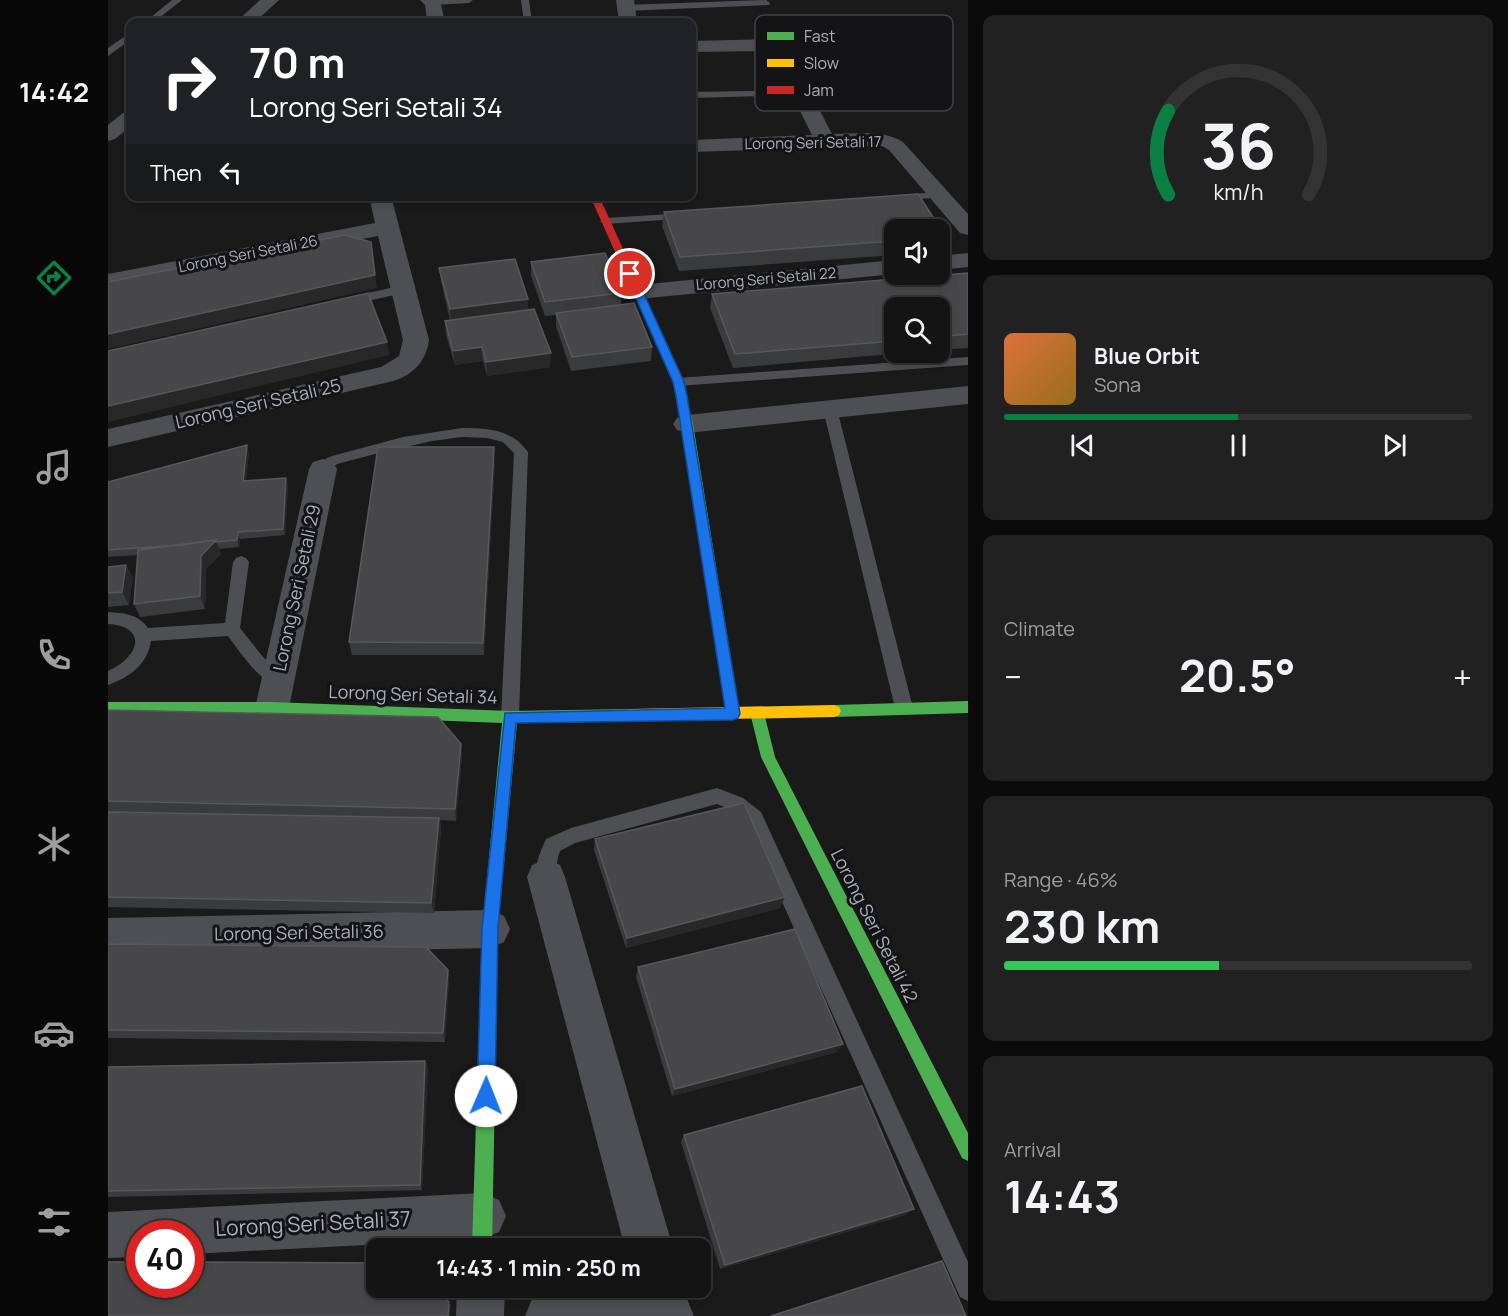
<!DOCTYPE html>
<html lang="en">
<head>
<meta charset="utf-8">
<style>
  body { margin:0; font-family:Manrope,sans-serif; background:#212122; color:#f1f3f6; height:100vh; display:flex; flex-direction:column; font-size:22px; white-space:nowrap }
  * { box-sizing:border-box; margin:0 }
  p { font-size:20px; color:#9d9ea0 }
  .icon { flex:none; width:33px; height:33px; fill:none; stroke:currentColor; stroke-width:2; stroke-linecap:round; stroke-linejoin:round }
  .map { position:relative; flex:1; overflow:hidden }
  .side { display:flex; flex-direction:column; gap:15px; padding:15px; background:#0b0b0b; width:540px }
  .side>* { flex:none }
  .hud { position:absolute; left:18px; top:18px; width:570px; height:183px; border-radius:12px; box-shadow:0 3px 9px #0003,0 0 0 2px #333334; background:#202124; color:#fff; overflow:hidden }
  .controls { position:absolute; left:776px; top:219px; display:grid; gap:12px }
  .controls a { display:grid; place-items:center; width:66px; height:66px; border-radius:12px; background:#141414; box-shadow:0 3px 9px #0003,0 0 0 2px #333334; font-size:30px }
  .speed { position:absolute; left:18px; top:1220px; display:flex; gap:12px; font-size:30px; font-weight:700; text-align:center }
  .speed>* { display:grid; place-content:center; width:78px; height:78px; border-radius:50%; background:#141414; box-shadow:0 3px 9px #0003,0 0 0 2px #333334; line-height:1 }
  .speed .limit { border:9px solid #d22; background:#fff; color:#111 }
  .pin { position:absolute; display:grid; place-items:center; width:51px; height:51px; color:#fff; margin:-26px; border:3px solid #fff; border-radius:50%; box-shadow:0 2px 6px #0007 }
  .me { position:absolute; width:66px; margin:-33px; rotate:1deg; stroke-linejoin:round; filter:drop-shadow(0 0 4px #0008) }
  .turn { display:flex; align-items:center; gap:21px; height:126px; padding:0 24px; font-size:27px }
  .turn .icon { width:78px; height:78px; stroke-width:2.5 }
  .turn b { display:block; font-size:42px; line-height:51px }
  .then { display:flex; align-items:center; height:57px; padding:0 24px; background:#0003; gap:12px; font-size:22px }
  .big { font-size:45px; font-weight:700; line-height:1.1 }
  .side .tile { flex:1; display:flex; flex-direction:column; justify-content:center; gap:9px; min-width:0; padding:0 21px; border-radius:12px; background:#212122 }
  .side .dial { align-items:center; gap:0 }
  .dial svg { height:156px; overflow:visible; fill:none; stroke:#333334; stroke-width:7; stroke-linecap:round; text-anchor:middle }
  .dial text { fill:#f1f3f6; stroke:none }
  .song { display:flex; align-items:center; gap:18px }
  .cover { width:72px; height:72px; border-radius:9px; background:linear-gradient(135deg,hsl(20 70% 55%),hsl(40 70% 35%)) }
  .played { height:6px; border-radius:3px; background:linear-gradient(90deg,#0b8043 50%,#333334 50%) }
  .keys { display:flex; justify-content:space-around; direction:ltr }
  .heat { display:flex; justify-content:space-between; align-items:center; font-size:33px; direction:ltr }
  .charge { height:9px; border-radius:4px; background:linear-gradient(90deg,#34c759 46%,#333334 0) }
  .trip { position:absolute; left:258px; top:1238px; width:345px; height:60px; border-radius:12px; background:#141414; box-shadow:0 3px 9px #0003,0 0 0 2px #333334; font-weight:700; line-height:60px; text-align:center }
  main { display:flex; flex:1; min-height:0 }
  .tabs { display:flex; flex-direction:column; width:108px; justify-content:space-around; align-items:center; background:#080808; color:#9d9ea0 }
  .tabs .icon { width:42px; height:42px }
  .tabs .active { color:#0b8043 }
  .tabs b { font-size:27px; color:#f1f3f6 }
  .map>svg:first-child { display:block }
  .lines { fill:none; stroke-linecap:round; stroke-linejoin:round }
  .lane { fill:#4e4f53; fill-rule:evenodd }
  .street { fill:#4e4f53; fill-rule:evenodd }
  .fast { fill:#4caf50; fill-rule:evenodd }
  .slow { fill:#ffc107; fill-rule:evenodd }
  .jam { fill:#c62828; fill-rule:evenodd }
  .wall { fill:#3a3b3c }
  .shaded-wall { fill:#282828 }
  .building { fill:#474749; stroke:#56585b; stroke-width:1.5 }
  .route { fill:#1a73e8; stroke:#114b97; stroke-width:1.5 }
  .labels { text-anchor:middle; stroke-width:6; stroke-linejoin:round; paint-order:stroke }
  .far-street-label { font-size:15px; fill:#abafba; stroke:#141416 }
  .street-label { font-size:18px; fill:#abafba; stroke:#141416 }
  .near-street-label { font-size:21px; fill:#abafba; stroke:#141416 }
  .key { fill:#141416; stroke:#414247; stroke-width:1.5 }
  .key-label { font-size:16px; fill:#abafba }
</style>
</head>
<body>
<main>
<nav class="tabs">
<b>14:42</b>
<svg class="icon active" aria-label="directions" viewBox="0 0 24 24"><path d="M12 3l9 9-9 9-9-9zM9 14v-3h6M13 9l2 2-2 2"/></svg>
<svg class="icon" aria-label="music" viewBox="0 0 24 24"><path d="M9 18V5l10-2v13"/><circle cx="6" cy="18" r="3"/><circle cx="16" cy="16" r="3"/></svg>
<svg class="icon" aria-label="phone" viewBox="0 0 24 24"><path d="M5 4h4l2 5-3 2q2 4 5 5l2-3 5 2v4C11 20 4 13 5 4z"/></svg>
<svg class="icon" aria-label="climate" viewBox="0 0 24 24"><path d="M12 3v18M4 7l16 10M4 17L20 7"/></svg>
<svg class="icon" aria-label="car" viewBox="0 0 24 24"><path d="M5 17H2v-5l4-1 3-4h7l3 4 3 1v5h-3M9 17h6M6 11h13"/><circle cx="7" cy="17" r="2"/><circle cx="17" cy="17" r="2"/></svg>
<svg class="icon" aria-label="filters" viewBox="0 0 24 24"><path d="M4 7h16M4 17h16"/><circle cx="9" cy="7" r="2"/><circle cx="15" cy="17" r="2"/></svg>
</nav>
<div class="map">
<svg width="860" height="1316" viewBox="0 0 860 1316">
  <rect width="100%" height="100%" fill="#1a1a1a"/>
  <g class="lines">
    <path class="lane" d="M64,0H74L46,22H37Z
      M322,0H365L361,3L325,5L322,4Z
      M413,0H421L424,22H416Z
      M658,0L662,3L661,5L516,11L512,8L516,5Z
      M22,33V40L0,56V48Z
      M693,90L696,91V95L584,98V92Z
      M830,192L835,195L834,197L789,201L783,198L789,195Z
      M578,213L582,214V218L498,224L492,221L498,218Z
      M296,285L302,289L300,292L241,305L235,301L237,298Z
      M860,357V365L570,386L563,382L570,378Z
      M722,405L729,409L805,708L802,713L796,715L790,713L787,708L715,409Z
      M354,428C379,428 404,429 420,452L411,717L408,722L402,724L396,722L393,717L406,453L395,442L379,438L354,437L324,441L267,454L229,464L215,474L208,469L219,458L224,456L295,437Z
      M133,556L138,558L141,562L132,628L155,657L177,679L175,684C156,690 130,649 120,636L43,641C39,665 22,677 0,685V671C29,659 43,627 0,624V612C16,613 30,614 40,628L117,623L125,562L128,558Z
      M609,788L635,798L653,812L860,1262V1301L852,1297L639,824L623,810L609,804L467,843L452,851C448,862 449,873 445,883L438,886L431,883C424,868 432,853 438,839L463,828Z"/>
    <path class="street" d="M152,0H171L147,22H128Z
      M312,0H332L337,22H319L317,5Z
      M508,0H526L529,22H511Z
      M661,39L678,45L680,49L724,134C748,134 774,129 795,142L860,214V235L852,233L781,150L774,146L584,152V140L704,135L663,53L659,51L584,52V41Z
      M22,111V127L7,139L0,141V125L15,113Z
      M261,196H283L321,340C318,363 303,377 281,382L0,447V429L273,367L291,356L295,340L270,236L0,288V274L267,223Z
      M860,253V267L831,270V256Z
      M786,260V274L530,299L521,297L518,292L521,287L530,285Z
      M860,386V404L579,433L569,430L565,424L569,418L579,415Z
      M215,459L225,462L229,469L181,708L176,718L164,722L152,718L147,708L201,469L205,462Z
      M438,859L452,865L457,877L565,1248H517L419,877L424,865Z
      M382,910L396,916L402,929L396,942L382,948L0,956V918Z
      M375,1193L391,1200L398,1216L391,1232L375,1239L82,1254V1233H32V1257L0,1258V1212Z
      M349,1287H397L396,1316H348Z
      M483,1287H574L586,1316H417L424,1299L441,1292Z"/>
    <path class="fast" d="M555,345L560,348L575,382L585,424L632,714L630,718L625,720L620,718L618,714L573,424L565,382L550,348Z
      M860,701V713L726,717L721,715L719,711L721,707L726,705Z
      M0,702H164L402,711L522,709L527,711L529,715L527,719L522,721L409,723L390,929L384,1248H364L374,929L394,723L164,714H0Z
      M649,707L654,709L656,713L667,757L860,1133V1161L854,1158L653,757L642,713L644,709Z"/>
    <path class="slow" d="M726,705L731,707L733,711L731,715L726,717L522,721L517,719L515,715L517,711L522,709Z"/>
    <path class="jam" d="M482,196H491L560,348L559,350H551L550,348Z"/>
  </g>
  <path class="wall" d="M810,194L838,237L834,251H831V230H786V255L571,271L554,226L556,212Z
    M423,262L513,293V305L544,347L543,361L463,371L448,326V315L437,316L423,276Z
    M331,268L420,310L442,367L379,376L375,361L347,365L338,335L337,321L342,320L333,281Z
    M860,273V348L831,350V308H786V352H804L625,368L602,308L604,294Z
    M141,452L138,481L180,485L177,535L132,539L131,547L111,549L113,554L98,569L97,609L32,617L26,604L30,555L0,557V482Z
    M387,461L376,655H244L241,642Z
    M18,565L25,578L21,605L0,607V567Z
    M0,710L353,744L354,756L348,821L332,820L333,829L326,913L0,907Z
    M487,839L672,908L518,948L486,850Z
    M0,944L340,970L341,979L337,1042L0,1038Z
    M530,967L729,1052L564,1096L528,977Z
    M317,1061L320,1069L314,1190L0,1197V1067Z
    M576,1135L797,1215L612,1269L573,1142Z"/>
  <path class="shaded-wall" d="M267,275L269,288L0,349V334Z
    M420,299V313L343,323L342,309Z
    M279,342L281,355L0,422V406Z
    M374,347L375,361L347,365L345,351Z
    M443,353L442,367L379,376L378,362Z
    M139,445L141,452L137,488L135,481Z
    M386,447L387,461L376,655L375,643Z
    M178,478L180,485L177,535L175,529Z
    M130,532L132,539L131,547L129,540Z
    M108,540L113,554L98,569L97,609L92,596L93,556Z
    M18,565L25,578L21,605L14,592Z
    M353,744L354,756L348,821L347,809Z
    M331,818L333,829L326,913L323,903Z
    M677,897L672,908L518,948L519,938Z
    M340,970L341,979L337,1042L335,1033Z
    M735,1044L729,1052L564,1096L567,1089Z
    M317,1061L320,1069L314,1190L312,1185Z
    M806,1209L797,1215L612,1269L617,1265Z
    M341,1302L343,1305L342,1316H340Z"/>
  <path class="building" d="M810,194L838,237L831,238V230H786V241L572,257L556,212Z
    M237,235L263,242L267,275L0,334V282Z
    M497,253L513,293L437,302L423,262Z
    M407,259L420,299L342,309L331,268Z
    M860,273V334L831,337V308H786V341L627,354L604,294Z
    M260,293L279,342L0,406V351Z
    M526,303L544,347L464,357L448,313Z
    M426,309L443,353L378,362L374,347L345,351L337,321Z
    M139,445L135,481L178,478L175,529L130,532L129,540L108,542V540L74,545L0,550V482Z
    M270,447H386L375,643L241,642Z
    M108,540L93,556L92,596L26,604L30,550Z
    M18,565L14,592L0,593V567Z
    M0,710L330,717L353,744L347,809L0,801Z
    M636,803L677,897L519,938L487,839Z
    M0,812L331,818L323,903L0,897Z
    M687,929L735,1044L567,1089L530,967Z
    M0,944L318,947L340,970L335,1033L0,1030Z
    M317,1061L312,1185L0,1191V1067Z
    M754,1086L806,1209L617,1265L576,1135Z
    M834,1261L858,1316H663Z
    M0,1262H32V1284H82V1262L268,1263V1287H325L341,1302L340,1316H0Z"/>
  <path class="route" d="M522,271L527,274L576,382L579,396L632,714L630,718L625,720L408,723L390,928L387,1096L384,1102L378,1105L371,1102L369,1096L374,928L397,713L617,708L568,396L565,382L517,274Z"/>
  <g class="labels">
    <g class="far-street-label">
      <text transform="translate(705 143) rotate(-1)" y="5">Lorong Seri Setali 17</text>
      <text transform="translate(140 254) rotate(-11)" y="5">Lorong Seri Setali 26</text>
      <text transform="translate(658 279) rotate(-5)" y="5">Lorong Seri Setali 22</text>
    </g>
    <g class="street-label">
      <text transform="translate(150 404) rotate(-13)" y="6">Lorong Seri Setali 25</text>
      <text transform="translate(189 588) rotate(-78)" y="6">Lorong Seri Setali 29</text>
      <text transform="translate(305 695) rotate(2)" y="6">Lorong Seri Setali 34</text>
      <text transform="translate(766 926) rotate(63)" y="6">Lorong Seri Setali 42</text>
      <text transform="translate(191 933) rotate(-1)" y="6">Lorong Seri Setali 36</text>
    </g>
    <g class="near-street-label">
      <text transform="translate(205 1224) rotate(-3)" y="7">Lorong Seri Setali 37</text>
    </g>
  </g>
  <rect x="647" y="15" width="198" height="96" rx="9" class="key"/>
  <rect x="659" y="32" width="27" height="8" fill="#4caf50"/>
  <rect x="659" y="59" width="27" height="8" fill="#ffc107"/>
  <rect x="659" y="86" width="27" height="8" fill="#c62828"/>
  <g class="key-label">
    <text x="696" y="42">Fast</text>
    <text x="696" y="69">Slow</text>
    <text x="696" y="96">Jam</text>
  </g>
</svg>
<div class="controls">
<a><svg class="icon" aria-label="sound" viewBox="0 0 24 24"><path d="M4 9h4l5-4v14l-5-4H4zM17 9q2 3 0 6"/></svg></a>
<a><svg class="icon" aria-label="search" viewBox="0 0 24 24"><circle cx="10" cy="10" r="6"/><path d="M15 15l6 6"/></svg></a>
</div>
<div class="speed"><div class="limit">40</div></div>
<div class="pin" style="left:522px;top:274px;background:#d93025"><svg class="icon" aria-label="arrive" viewBox="0 0 24 24"><path d="M6 21V4h12l-3 4 3 4H6"/></svg></div>
<svg class="me" style="left:378px;top:1096px" viewBox="-20 -20 40 40"><circle r="19" fill="#fff"/><path d="M0-13L10 11 0 6-10 11z" fill="#1a73e8"/></svg>
<div class="trip">14:43 · 1 min · 250 m</div>
<div class="hud">
<div class="turn"><svg class="icon" aria-label="right" viewBox="0 0 24 24"><path d="M7 20v-9h11M14 6l5 5-5 5"/></svg><div><b>70 m</b>Lorong Seri Setali 34</div></div>
<div class="then">Then<svg class="icon" aria-label="left" viewBox="0 0 24 24"><path d="M17 20v-9H6M10 6l-5 5 5 5"/></svg></div>
</div>
</div>
<section class="side">
<div class="tile dial"><svg viewBox="0 0 100 80">
<path d="M14 69A42 42 0 1 1 86 69"/>
<path d="M14 69A42 42 0 0 1 14 26" stroke="#0b8043"/>
<text x="50" y="56" font-size="32" font-weight="700">36</text>
<text x="50" y="72" font-size="11">km/h</text>
</svg></div>
<div class="tile">
<div class="song"><i class="cover"></i><div><b>Blue Orbit</b><p>Sona</p></div></div>
<div class="played"></div>
<div class="keys"><svg class="icon" aria-label="previous" viewBox="0 0 24 24"><path d="M18 5L8 12l10 7zM5 5v14"/></svg><svg class="icon" aria-label="pause" viewBox="0 0 24 24"><path d="M8 5v14M16 5v14"/></svg><svg class="icon" aria-label="next" viewBox="0 0 24 24"><path d="M6 5l10 7-10 7zM19 5v14"/></svg></div>
</div>
<div class="tile"><p>Climate</p>
<div class="heat"><a>−</a><b class="big">20.5°</b><a>+</a></div>
</div>
<div class="tile"><p>Range · 46%</p><b class="big">230 km</b><div class="charge"></div></div>
<div class="tile"><p>Arrival</p><b class="big">14:43</b></div>
</section>
</main>
</body>
</html>
